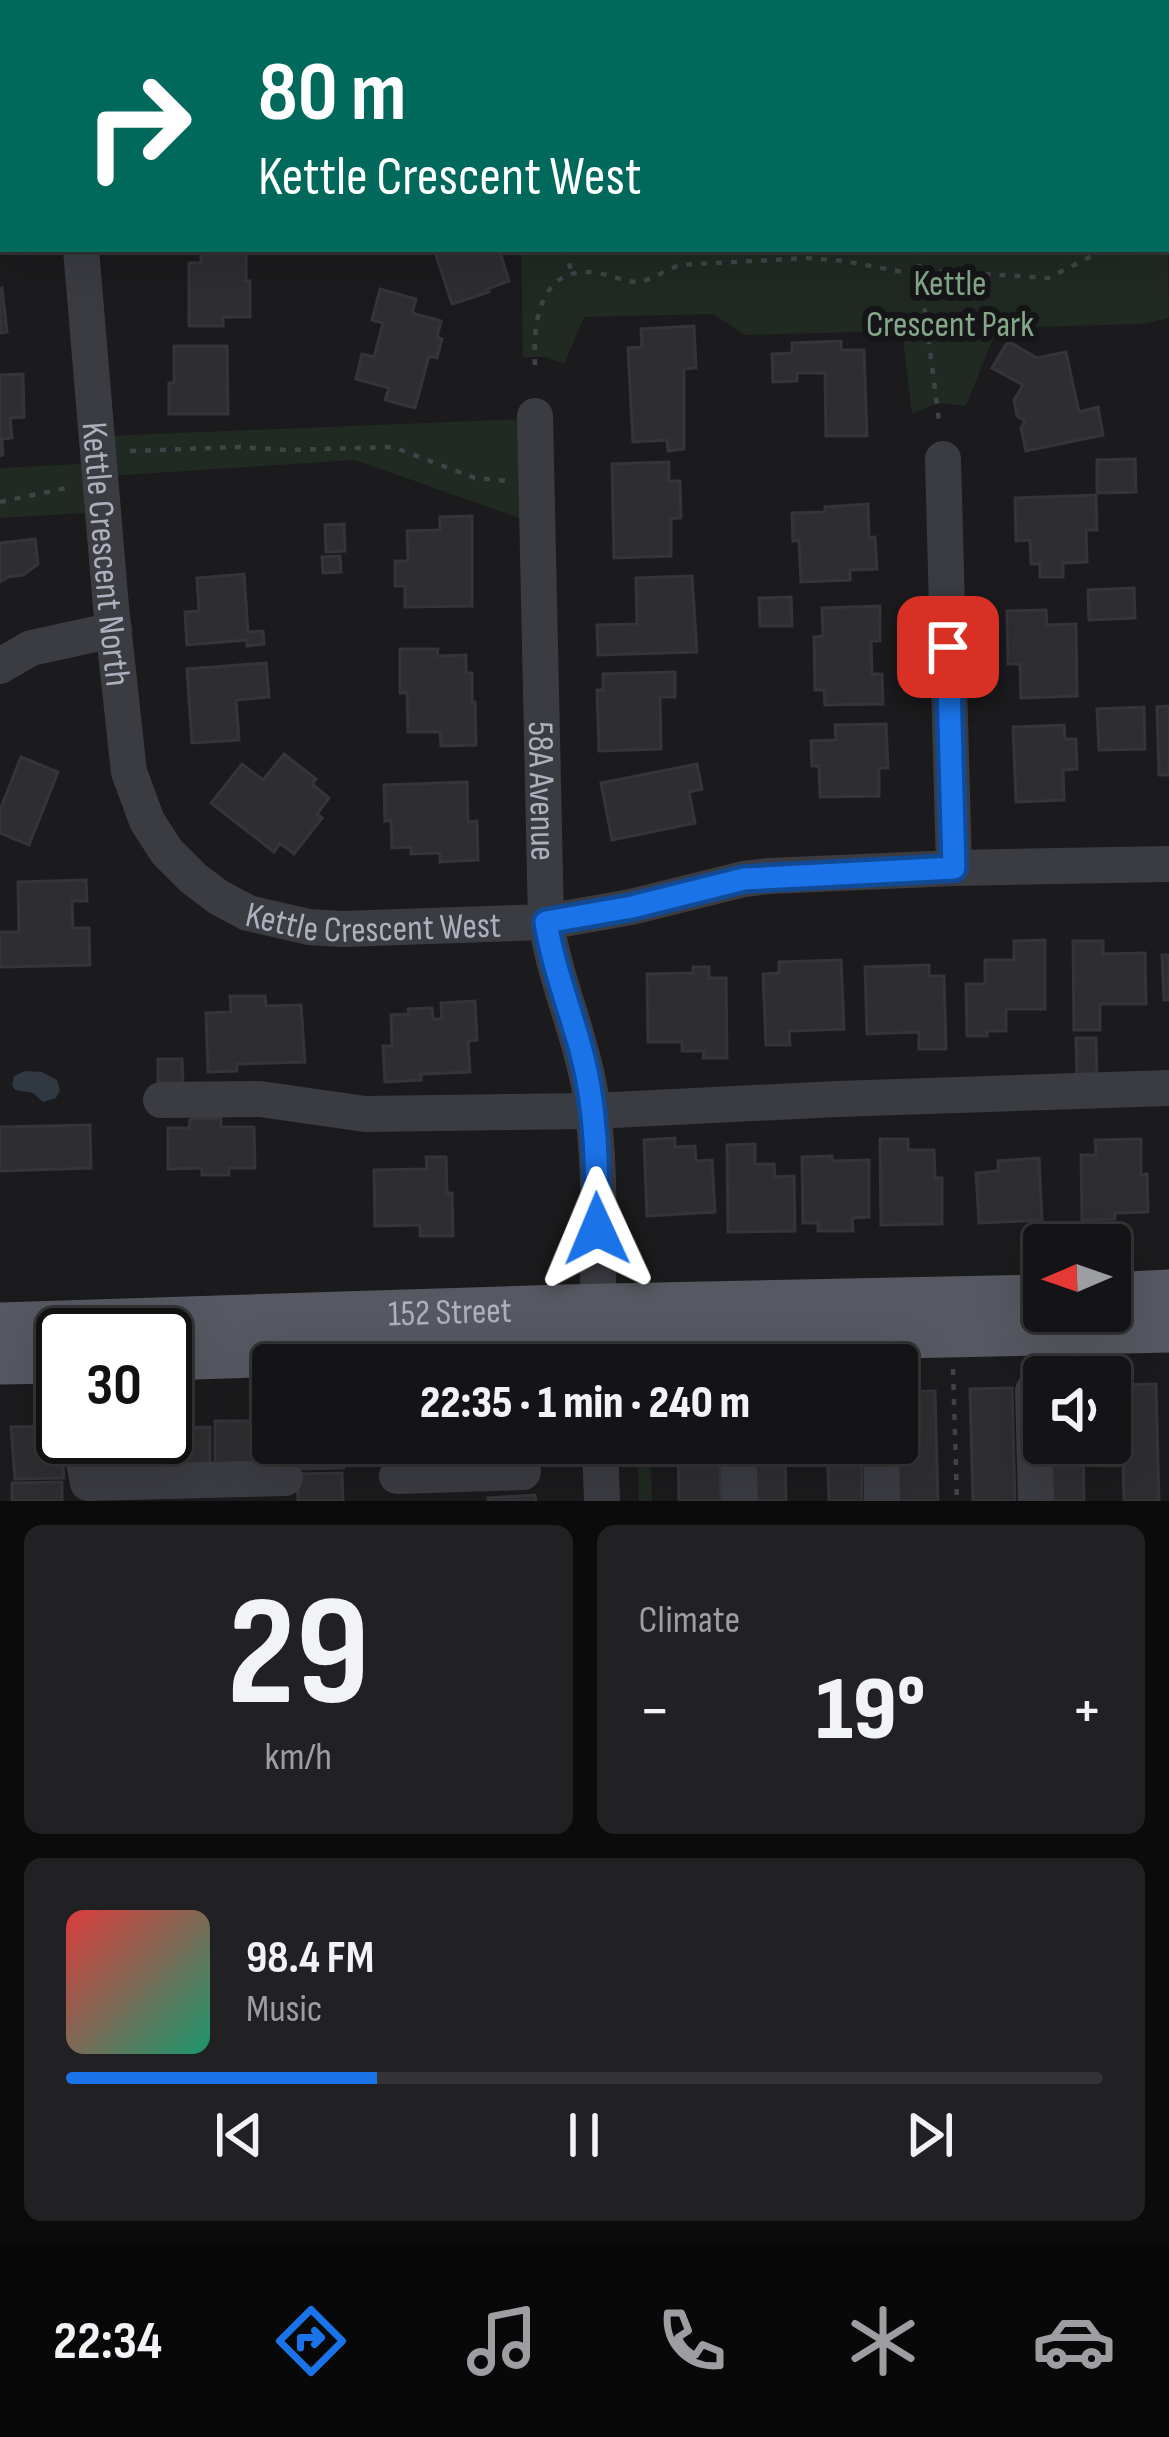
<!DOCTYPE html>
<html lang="en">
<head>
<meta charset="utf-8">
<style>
  body { margin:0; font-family:"Sofia Sans Condensed",sans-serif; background:#212123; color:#f1f3f6; height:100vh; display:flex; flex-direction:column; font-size:45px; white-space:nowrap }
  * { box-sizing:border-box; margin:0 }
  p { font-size:39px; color:#9d9ea1 }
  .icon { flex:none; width:66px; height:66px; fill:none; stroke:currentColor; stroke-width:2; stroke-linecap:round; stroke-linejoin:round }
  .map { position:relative; height:1501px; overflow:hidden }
  .details { display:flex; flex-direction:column; gap:24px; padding:24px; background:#0b0b0c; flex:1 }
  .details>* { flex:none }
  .guide { position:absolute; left:0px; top:0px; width:1170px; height:252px; box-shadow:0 12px 48px #0002,0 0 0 3px #333335; background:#00695c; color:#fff; overflow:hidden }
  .needle { width:78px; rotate:268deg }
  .buttons { position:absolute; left:1023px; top:1224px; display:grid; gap:24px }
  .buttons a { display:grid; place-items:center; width:108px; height:108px; border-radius:12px; background:#141416; box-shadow:0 12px 48px #0002,0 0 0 3px #333335; font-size:60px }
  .speed { position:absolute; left:36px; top:1308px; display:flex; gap:24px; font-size:60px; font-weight:700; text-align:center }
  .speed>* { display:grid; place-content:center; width:156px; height:156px; border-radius:50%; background:#141416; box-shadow:0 12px 48px #0002,0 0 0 3px #333335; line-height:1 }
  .speed .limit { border:6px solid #111; border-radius:18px; background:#fff; color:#111 }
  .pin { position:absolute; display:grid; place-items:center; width:102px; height:102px; color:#fff; margin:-51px; border-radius:24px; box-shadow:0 6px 18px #0006 }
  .me { position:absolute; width:132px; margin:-66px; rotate:359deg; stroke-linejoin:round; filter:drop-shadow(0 0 9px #0008) }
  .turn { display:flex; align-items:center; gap:42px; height:252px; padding:0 60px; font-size:54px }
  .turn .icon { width:156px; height:156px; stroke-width:2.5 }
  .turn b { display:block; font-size:84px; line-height:102px }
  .big { font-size:90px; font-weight:800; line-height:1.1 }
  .details .tile { flex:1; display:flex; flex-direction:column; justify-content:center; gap:18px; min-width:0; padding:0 42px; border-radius:18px; background:#212123 }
  .details .dial { align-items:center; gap:0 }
  .dial b { font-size:156px; line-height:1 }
  .song { display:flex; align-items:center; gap:36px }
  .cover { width:144px; height:144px; border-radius:18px; background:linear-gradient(135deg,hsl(0 70% 55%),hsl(160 70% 35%)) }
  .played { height:12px; border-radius:6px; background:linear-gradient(90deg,#1a73e8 30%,#333335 30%) }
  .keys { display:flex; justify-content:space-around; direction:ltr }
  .heat { display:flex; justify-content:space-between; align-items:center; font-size:66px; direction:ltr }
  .details .tiles { flex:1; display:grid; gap:24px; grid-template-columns:1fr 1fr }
  .tile:last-child { grid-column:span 2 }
  .trip { position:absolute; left:252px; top:1344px; width:666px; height:120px; border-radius:12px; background:#141416; box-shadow:0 12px 48px #0002,0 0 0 3px #333335; font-weight:800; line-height:120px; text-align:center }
  .tab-bar { display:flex; height:192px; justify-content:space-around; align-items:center; background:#080809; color:#9d9ea1 }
  .tab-bar .icon { width:84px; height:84px }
  .tab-bar .on { color:#1a73e8 }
  .tab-bar b { font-size:54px; color:#f1f3f6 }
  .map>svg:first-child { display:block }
  .green { fill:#202922 }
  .water { fill:#303842 }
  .building { fill:#2e2e31; stroke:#353539; stroke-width:3 }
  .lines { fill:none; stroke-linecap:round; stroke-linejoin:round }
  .path { stroke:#414349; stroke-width:4.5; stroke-dasharray:6 9; stroke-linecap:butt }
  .minor { stroke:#3b3c42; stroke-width:36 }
  .major { stroke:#575962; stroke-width:45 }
  .route-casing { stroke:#114b97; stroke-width:30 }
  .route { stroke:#1a73e8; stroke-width:21 }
  .labels { text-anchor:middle; stroke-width:12; stroke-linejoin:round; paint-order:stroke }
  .park-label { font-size:36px; fill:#84a889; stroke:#161618 }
  .street-label { font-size:36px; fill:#adb0bd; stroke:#161618 }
</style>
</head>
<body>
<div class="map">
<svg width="1169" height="1501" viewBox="0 0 1169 1501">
  <rect width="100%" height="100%" fill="#1b1b1d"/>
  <path class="green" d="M1167,173L1169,318L1142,324L997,328L966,406L938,403L912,414L902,331L745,335L713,314L584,317L564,364L546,357H523L521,249H1167Z
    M522,419V519L355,460L107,476L104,436Z
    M81,464L85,513L0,518V468Z
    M637,1443H650L652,1501H639Z"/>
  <path class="water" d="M25,1071L42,1072L57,1080L60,1090L56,1098L43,1102L33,1093L15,1090L12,1085L14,1076Z"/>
  <path class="building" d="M1,109L3,165H0V111Z
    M434,249H499L509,281L487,289L489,292L452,304Z
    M201,253H246V281H250V317H223V326H189V263H201Z
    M2,288L7,332L0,333V289Z
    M380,289L416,299L412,313L441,321L437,337L442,339L437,358L429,356L415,408L385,400L389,388L356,379L362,354L374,357L383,323L372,320Z
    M694,326L696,368L684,369V449L668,451L667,440L633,442L628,348L642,347L641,329Z
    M841,341V350H864L867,436H826L825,373H797V381L773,382L772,354L792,353V343Z
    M1008,341L1037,358L1066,352L1079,412L1098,407L1103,435L1026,451L1021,428L1025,421L1017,416L1014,400L1023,385L992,368Z
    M174,346H227L228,414H169V383H174Z
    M23,374L24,417L10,418L12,438L2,439L3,455L0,456V375Z
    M1135,459L1136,492L1097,493V460Z
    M669,462V481H680L681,518L671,519V556L614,558L612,464Z
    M1096,495L1097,530H1086L1087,562L1063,563V577H1040V564H1031L1030,540L1016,541L1015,498Z
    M868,504L869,538L875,537L877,569L850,570V580L801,582L799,540L793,541L792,513L825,512V507Z
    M472,516V606L405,607V586H395V561H408L407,531L440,530V517Z
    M344,524L345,551L326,552L325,525Z
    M35,539L38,564L23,575L8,577L0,582V543Z
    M340,556L341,572L323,573L322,557Z
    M244,574L248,632L263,631L264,644L247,646V640L187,645L185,612L199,611L197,578Z
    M692,576L697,652L598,655L597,625L637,624L636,578Z
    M1134,588L1135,618L1089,620L1088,590Z
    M791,597L792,626H760L759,598Z
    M880,606V641H871L872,674H882L883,704L825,705L824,690H815L814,637L823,636L822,608Z
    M1046,610L1047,625L1076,624L1077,696L1021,698L1020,664H1008L1007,611Z
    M400,649H438L437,656L466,655V673H472V702H475L476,745L441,746L440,732H408L407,693H400Z
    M266,663L269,697L236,700L239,740L192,743L187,669Z
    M675,672V697H660L661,749L599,751L597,690H603V674Z
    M1169,706V775H1159L1157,707Z
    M1144,707L1145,749L1099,750L1097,709Z
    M886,724L888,768H879V796L820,797L819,766H812L811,741L836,740L835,725Z
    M1064,725L1065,739H1076L1077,769L1063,770L1064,800L1016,802L1013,727Z
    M284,754L316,779L312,784L329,798L317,814L322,818L294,854L280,843L274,852L211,803L242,764L263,780Z
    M21,757L58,772L29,845L0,833V810Z
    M697,764L702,789L689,792L695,823L612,840L601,783Z
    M467,782L468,822L477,821L478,860L440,862V853L411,854V847L392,848L391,820L385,821L384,785Z
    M86,880L87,901H72L73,928H89L90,965L0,967V932H19L18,882Z
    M1045,940V1009H1006V1031H987V1036H967L966,984H985V960H1014V941Z
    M1073,941H1103V954L1145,953L1146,1004H1100V1030H1074Z
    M1162,955H1169V1000H1164Z
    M841,960L844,1029L789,1031L790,1045H766L763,974L779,973V962Z
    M929,965V976H944L946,1049H919V1032L867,1034L865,967Z
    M693,967H709V978H726L727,1058H703L704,1051H682V1042H648L647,974L693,973Z
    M230,996H265L266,1006L301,1005L305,1062L237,1064V1071L208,1072L206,1013L231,1012Z
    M475,1001L477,1040L468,1041L470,1072L421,1074V1080L385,1082L383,1046H392L391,1015L409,1014L408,1009L432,1008L433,1019H442L441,1003Z
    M1076,1038H1096L1097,1077L1077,1078Z
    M158,1059H182L183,1083L158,1084Z
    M221,1118V1127H254L255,1168H229V1175H202V1168L168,1169V1128H189L190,1119Z
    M90,1125L91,1168L0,1171V1127Z
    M675,1138V1147L695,1146L696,1161L712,1160L715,1212L647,1216L644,1140Z
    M880,1139H908V1150H934L935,1178H942V1224L881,1225Z
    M1141,1139V1175L1147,1174L1148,1212L1115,1213V1219L1082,1220L1081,1155H1096L1095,1140Z
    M755,1144V1164H774L775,1177L794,1176L795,1231L728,1232L727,1145Z
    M832,1156V1161L869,1160V1217L852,1218L853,1231H818V1223H803L802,1157Z
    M426,1157H446L447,1193H452L453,1236H420V1225L375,1226L374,1170L427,1169Z
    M1039,1158L1042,1220L979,1223L976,1173L998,1171V1161Z
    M1156,1384L1159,1501H1124L1121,1385Z
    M1012,1388L1015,1501H973L970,1389Z
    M935,1391L938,1501H896L897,1392Z
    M185,1420V1428L210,1427V1475L157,1471V1437H165V1421Z
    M215,1421H270V1469L215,1470Z
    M60,1426L64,1478L15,1479L11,1427Z
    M98,1437H152V1476L99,1471Z
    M295,1443H343L344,1468L295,1469Z
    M392,1443H525L526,1466L392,1470Z
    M678,1443H719L721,1501H679Z
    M751,1443H785L786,1501H752Z
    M827,1443H861L862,1501H829Z
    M1048,1443H1083L1084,1501H1049Z
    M342,1473L343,1501H298L297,1474Z
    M62,1482V1501H12V1483Z
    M535,1495L536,1501H488V1498Z"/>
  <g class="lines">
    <path class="path" d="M895,0V3
      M1167,238L1169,239
      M564,249L572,272
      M917,249L939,421
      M535,365C533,326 538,270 589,272C605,272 620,281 636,282C650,282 666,269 680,265L807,258L844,261L903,272L920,270L1048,278L1106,249
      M130,451L240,447L287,450L393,447L475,478L508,481
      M0,502L71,487
      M953,1369L957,1501"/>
    <g class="minor">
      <path d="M339,3L374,0"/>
      <path id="s1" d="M81,249L111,607L129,772L147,821L167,852L193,878L218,897L248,913L309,927L343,929L546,922L631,907L744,879L770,876L954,868L1169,864"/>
      <path id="s2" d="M535,416L546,922C555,980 580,1033 590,1091C603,1169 597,1251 598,1330"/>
      <path d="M943,459L954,868"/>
      <path d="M0,666L31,648L114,630"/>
      <path d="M161,1100L260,1099L365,1114L593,1111L837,1099L1169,1088"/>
      <path d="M50,1362L63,1399"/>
      <path d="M1033,1391L1036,1501"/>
      <path d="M79,1437L88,1483L285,1478"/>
      <path d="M600,1443L602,1501"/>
      <path d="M738,1443L740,1501"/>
      <path d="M881,1443L882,1501"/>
      <path d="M397,1476L523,1472"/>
    </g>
    <g class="major">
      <path d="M1110,1295L1169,1292"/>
      <path id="s3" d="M0,1325L563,1307L1044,1297"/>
      <path d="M165,1358L632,1342L1169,1330"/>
      <path d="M0,1362L63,1361"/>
    </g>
  </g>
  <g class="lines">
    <defs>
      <path id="route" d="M597,1229C597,1169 597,1108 581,1050C569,1006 553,966 546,922L632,907L744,879L954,868L948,647"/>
    </defs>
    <use href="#route" class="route-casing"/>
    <use href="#route" class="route"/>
  </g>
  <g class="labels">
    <g class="park-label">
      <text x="950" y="295">Kettle<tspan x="950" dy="41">Crescent Park</tspan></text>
    </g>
    <g class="street-label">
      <text dy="13" stroke="none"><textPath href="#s1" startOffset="306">Kettle Crescent North</textPath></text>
      <text dy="13" stroke="none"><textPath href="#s2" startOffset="375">58A Avenue</textPath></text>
      <text dy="13" stroke="none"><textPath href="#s1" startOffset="843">Kettle Crescent West</textPath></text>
      <text dy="13" stroke="none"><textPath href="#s3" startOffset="450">152 Street</textPath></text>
    </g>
  </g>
</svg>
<div class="buttons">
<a><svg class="needle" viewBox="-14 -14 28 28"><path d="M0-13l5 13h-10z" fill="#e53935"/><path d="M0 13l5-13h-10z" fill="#9d9ea1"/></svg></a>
<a><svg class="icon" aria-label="sound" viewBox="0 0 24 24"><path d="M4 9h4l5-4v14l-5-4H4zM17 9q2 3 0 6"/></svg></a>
</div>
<div class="speed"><div class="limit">30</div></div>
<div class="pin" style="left:948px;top:647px;background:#d93025"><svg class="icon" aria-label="arrive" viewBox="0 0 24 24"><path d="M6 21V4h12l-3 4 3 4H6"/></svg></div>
<svg class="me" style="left:597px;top:1229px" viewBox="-20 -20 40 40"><path d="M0-17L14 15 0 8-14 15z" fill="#1a73e8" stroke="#fff" stroke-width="4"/></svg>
<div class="trip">22:35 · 1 min · 240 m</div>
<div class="guide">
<div class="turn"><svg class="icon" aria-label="right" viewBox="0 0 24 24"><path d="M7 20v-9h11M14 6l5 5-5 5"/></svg><div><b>80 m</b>Kettle Crescent West</div></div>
</div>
</div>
<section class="details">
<div class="tiles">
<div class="tile dial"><b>29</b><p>km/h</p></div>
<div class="tile"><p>Climate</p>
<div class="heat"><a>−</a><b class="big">19°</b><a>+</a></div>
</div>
<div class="tile">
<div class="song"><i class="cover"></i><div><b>98.4 FM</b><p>Music</p></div></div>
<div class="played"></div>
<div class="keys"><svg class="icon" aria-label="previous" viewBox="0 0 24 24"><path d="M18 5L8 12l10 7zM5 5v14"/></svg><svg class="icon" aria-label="pause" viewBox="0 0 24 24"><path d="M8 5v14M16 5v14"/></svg><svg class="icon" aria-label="next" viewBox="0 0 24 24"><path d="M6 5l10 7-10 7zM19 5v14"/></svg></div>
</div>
</div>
</section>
<nav class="tab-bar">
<b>22:34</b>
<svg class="icon on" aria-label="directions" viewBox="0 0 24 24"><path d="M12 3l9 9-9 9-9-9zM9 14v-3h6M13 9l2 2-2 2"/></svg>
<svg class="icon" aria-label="music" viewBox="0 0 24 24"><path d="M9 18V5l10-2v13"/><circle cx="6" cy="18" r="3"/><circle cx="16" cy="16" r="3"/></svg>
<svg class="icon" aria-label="phone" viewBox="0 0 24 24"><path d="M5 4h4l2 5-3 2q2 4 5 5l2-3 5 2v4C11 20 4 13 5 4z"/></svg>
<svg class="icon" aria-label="climate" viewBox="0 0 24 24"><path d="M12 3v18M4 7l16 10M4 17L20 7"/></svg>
<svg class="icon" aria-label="car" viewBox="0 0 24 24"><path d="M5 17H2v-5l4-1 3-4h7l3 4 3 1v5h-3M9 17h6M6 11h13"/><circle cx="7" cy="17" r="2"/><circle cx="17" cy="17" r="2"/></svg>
</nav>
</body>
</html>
